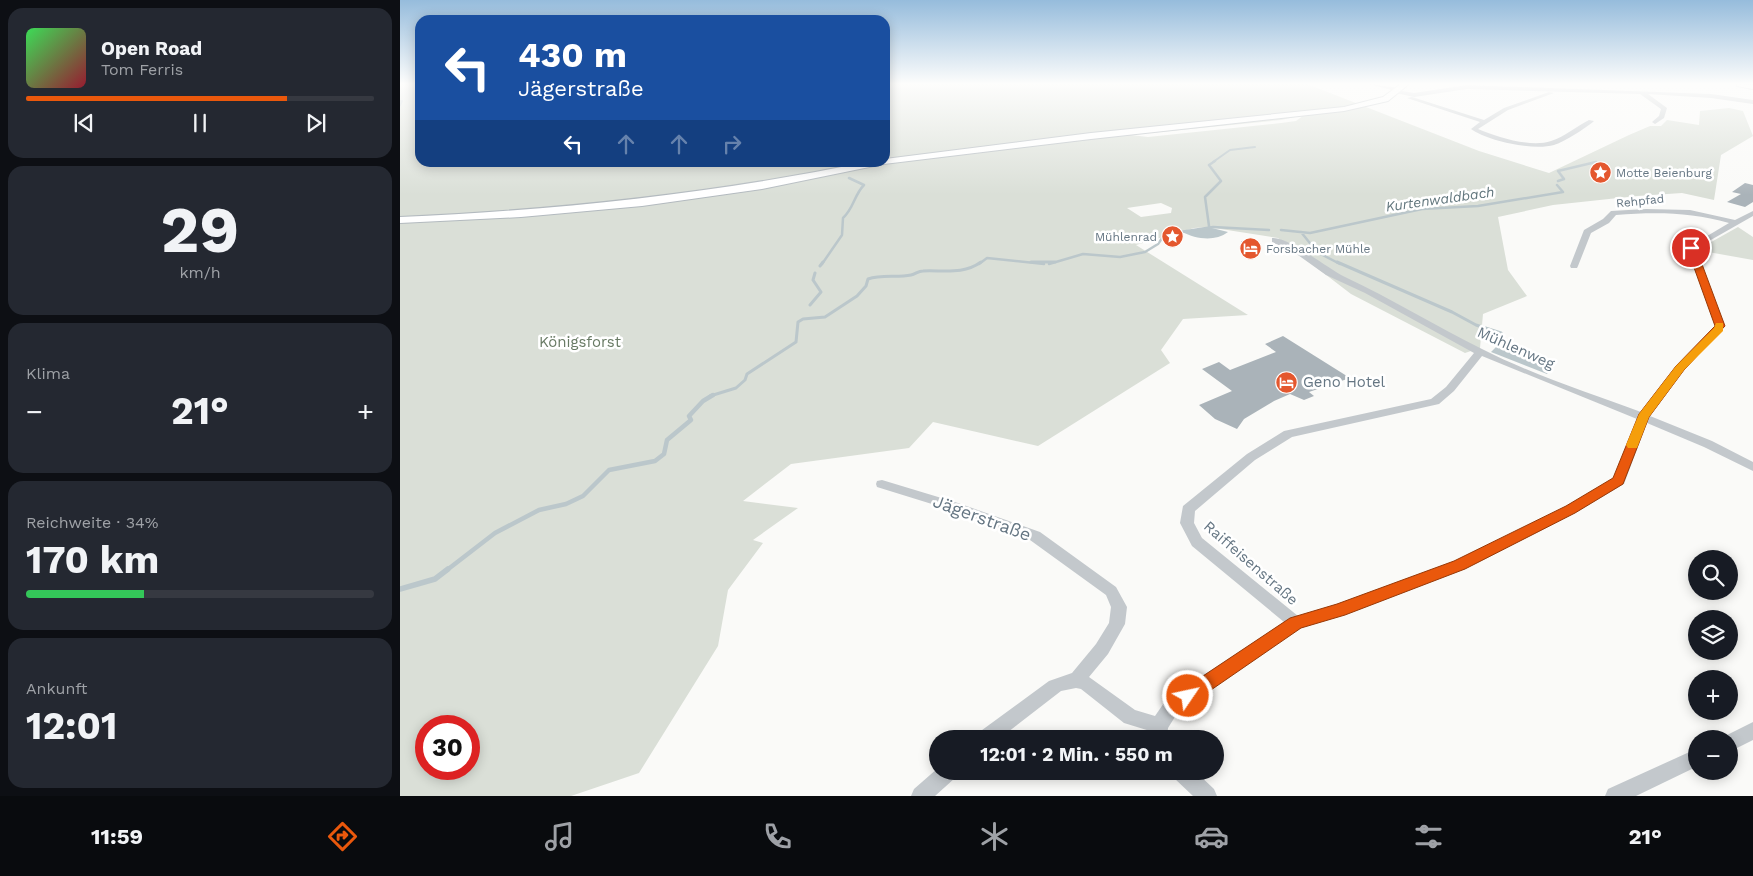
<!DOCTYPE html>
<html lang="de">
<head>
<meta charset="utf-8">
<style>
  body { margin:0; font-family:"Work Sans",sans-serif; background:#242831; color:#f1f3f6; height:100vh; display:flex; flex-direction:column; font-size:19px; white-space:nowrap }
  * { box-sizing:border-box; margin:0 }
  p { font-size:16px; color:#9ea1a6 }
  .icon { flex:none; width:28px; height:28px; fill:none; stroke:currentColor; stroke-width:2; stroke-linecap:round; stroke-linejoin:round }
  .map { position:relative; flex:1; overflow:hidden }
  .panel { display:flex; flex-direction:column; gap:8px; padding:8px; background:#0d0f14; width:400px }
  .panel>* { flex:none }
  .top-card { position:absolute; left:15px; top:15px; width:475px; height:152px; border-radius:15px; box-shadow:0 2px 12px #0003; background:#1a4fa0; color:#fff; overflow:hidden }
  .controls { position:absolute; left:1288px; top:550px; display:grid; gap:10px }
  .controls a { display:grid; place-items:center; width:50px; height:50px; border-radius:50%; background:#171b24; box-shadow:0 2px 12px #0003; font-size:25px }
  .speed { position:absolute; left:15px; top:715px; display:flex; gap:10px; font-size:25px; font-weight:700; text-align:center }
  .speed>* { display:grid; place-content:center; width:65px; height:65px; border-radius:50%; background:#171b24; box-shadow:0 2px 12px #0003; line-height:1 }
  .speed .limit { border:8px solid #d22; background:#fff; color:#111 }
  .pin { position:absolute; display:grid; place-items:center; width:42px; height:42px; color:#fff; margin:-21px; border:2px solid #fff; border-radius:50%; box-shadow:0 1px 5px #0007 }
  .me { position:absolute; width:55px; margin:-28px; rotate:56deg; stroke-linejoin:round; filter:drop-shadow(0 0 4px #0008) }
  .turn { display:flex; align-items:center; gap:18px; height:105px; padding:0 20px; font-size:22px }
  .turn .icon { width:65px; height:65px; stroke-width:2.5 }
  .turn b { display:block; font-size:35px; line-height:42px }
  .lanes { display:flex; align-items:center; height:48px; padding:0 20px; background:#0003; justify-content:center; gap:25px; direction:ltr }
  .lanes .off { opacity:.35 }
  .big { font-size:38px; font-weight:700; line-height:1.1 }
  .panel .widget { flex:1; display:flex; flex-direction:column; justify-content:center; gap:8px; min-width:0; padding:0 18px; border-radius:15px; background:#242831 }
  .panel .dial { align-items:center; gap:0 }
  .dial b { font-size:65px; line-height:1 }
  .song { display:flex; align-items:center; gap:15px }
  .cover { width:60px; height:60px; border-radius:8px; background:linear-gradient(135deg,hsl(130 70% 55%),hsl(350 70% 35%)) }
  .played { height:5px; border-radius:2px; background:linear-gradient(90deg,#ea580c 75%,#363941 75%) }
  .keys { display:flex; justify-content:space-around; direction:ltr }
  .heat { display:flex; justify-content:space-between; align-items:center; font-size:28px; direction:ltr }
  .charge { height:8px; border-radius:4px; background:linear-gradient(90deg,#34c759 34%,#363941 0) }
  .trip { position:absolute; left:529px; top:730px; width:295px; height:50px; border-radius:25px; background:#171b24; box-shadow:0 2px 12px #0003; font-weight:700; line-height:50px; text-align:center }
  .tabs { display:flex; height:80px; justify-content:space-around; align-items:center; background:#090b0e; color:#9ea1a6 }
  .tabs .icon { width:35px; height:35px }
  .tabs .selected { color:#ea580c }
  .tabs b { font-size:22px; color:#f1f3f6 }
  main { display:flex; flex:1; min-height:0 }
  .map>svg:first-child { display:block }
  .green { fill:#dadfd7; fill-rule:evenodd }
  .water { fill:#bbc7cb }
  .lines { fill:none; stroke-linecap:round; stroke-linejoin:round }
  .stream-far4 { stroke:#bbc7cb; stroke-width:2 }
  .stream-far3 { stroke:#bbc7cb; stroke-width:2.5 }
  .stream-far2 { stroke:#bbc7cb; stroke-width:3 }
  .stream-far1 { stroke:#bbc7cb; stroke-width:4.5 }
  .stream { stroke:#bbc7cb; stroke-width:5.5 }
  .building { fill:#aab3b9 }
  .secondary-casing { stroke:#b3babf; stroke-width:2 }
  .street { fill:#c3c8cc; fill-rule:evenodd }
  .secondary { fill:#fff; fill-rule:evenodd }
  .route { fill:#ea580c; stroke:#983908 }
  .slow { fill:#f59e0b }
  .labels { text-anchor:middle; stroke-width:5; stroke-linejoin:round; paint-order:stroke }
  .far-poi-label { font-size:12px; fill:#657683; stroke:#fff; text-anchor:start }
  .far-street-label { font-size:12px; fill:#657683; stroke:#fff }
  .far-water-label { font-size:14px; font-style:italic; fill:#60757c; stroke:#fff }
  .park-label { font-size:15px; fill:#687a64; stroke:#fff }
  .street-label { font-size:15px; fill:#657683; stroke:#fff }
  .poi-label { font-size:15px; fill:#657683; stroke:#fff; text-anchor:start }
  .near-street-label { font-size:18px; fill:#657683; stroke:#fff }
</style>
</head>
<body>
<main>
<section class="panel">
<div class="widget">
<div class="song"><i class="cover"></i><div><b>Open Road</b><p>Tom Ferris</p></div></div>
<div class="played"></div>
<div class="keys"><svg class="icon" aria-label="previous" viewBox="0 0 24 24"><path d="M18 5L8 12l10 7zM5 5v14"/></svg><svg class="icon" aria-label="pause" viewBox="0 0 24 24"><path d="M8 5v14M16 5v14"/></svg><svg class="icon" aria-label="next" viewBox="0 0 24 24"><path d="M6 5l10 7-10 7zM19 5v14"/></svg></div>
</div>
<div class="widget dial"><b>29</b><p>km/h</p></div>
<div class="widget"><p>Klima</p>
<div class="heat"><a>−</a><b class="big">21°</b><a>+</a></div>
</div>
<div class="widget"><p>Reichweite · 34%</p><b class="big">170 km</b><div class="charge"></div></div>
<div class="widget"><p>Ankunft</p><b class="big">12:01</b></div>
</section>
<div class="map">
<svg width="1353" height="796" viewBox="0 0 1353 796">
  <rect width="100%" height="100%" fill="#fafaf8"/>
  <path class="green" d="M0,84H20V162H485V84H907L1079,151L1149,173L1229,135L1250,126H1261L1267,120L1299,125L1300,111L1329,108L1343,111L1353,136L1321,155L1314,200L1282,193L1237,196L1153,205L1098,217L1108,270L1127,296L1083,314L1080,348L1065,353L951,294L878,238L808,227L794,228L736,245L848,315L783,319L761,350L770,363L638,446L533,422L509,448L391,464L343,501L398,508L353,540L363,543L328,590L318,646L239,773L171,796H0ZM904,115L896,121L881,123L748,137L722,134L750,133L881,120ZM761,203L772,208L771,213L741,217L727,208ZM26,726H69V769H26Z
    M1338,227L1353,237V260L1297,250Z"/>
  <path class="water" d="M808,227L828,232C815,242 796,239 782,232Z
    M1101,342L1156,363L1147,374L1091,352Z"/>
  <g class="lines">
    <path class="stream-far4" d="M0,101H2L0,105
      M813,162L830,150L855,147"/>
    <path class="stream-far3" d="M1158,181L1164,179L1158,171L1196,162
      M809,226L805,197L821,181L809,165L815,161
      M881,230L910,233L1022,209L1078,206L1163,192L1157,185
      M780,232L813,227L869,230
      M901,232L917,252L940,264
      M422,264L442,235L443,218C454,208 454,195 464,185L449,178
      M579,264L587,258L644,264
      M649,264L683,254L720,257L745,252L758,244L765,234"/>
    <path class="stream-far2" d="M631,262H655
      M937,262L1052,312L1076,325L1101,333
      M420,266L423,262
      M410,305L421,292L413,280L415,273
      M310,396L336,388L345,380L347,374L396,342L398,322L403,319L425,317L457,296L466,286L468,279C482,274 497,278 511,275C516,274 518,271 523,271C544,270 563,275 581,262"/>
    <path class="stream-far1" d="M47,570L95,533L139,510L166,504L183,496L209,470L255,461L264,454L267,440L291,420L289,416L303,401L313,395"/>
    <path class="stream" d="M0,589L35,579L48,569"/>
  </g>
  <path class="building" d="M1345,183L1353,185V202L1345,207L1327,202L1341,194L1332,192Z
    M841,241H854L861,251L848,252Z
    M883,336L950,378L909,392L914,396L904,400L890,394L874,401L844,419L837,429L815,419L799,405L832,391L802,369L819,362L830,370L876,352L865,344Z"/>
  <g class="lines">
    <defs>
      <path id="secondary" d="M1001,84H1009L988,101L944,111L691,139L484,164L362,189L242,206L121,217L0,223V217C157,210 312,194 466,162H485V159L691,133L944,107L983,97Z
        M1336,84L1353,85V89L1337,86Z"/>
    </defs>
    <use href="#secondary" class="secondary-casing"/>
    <path class="street" d="M968,84L1000,88L1002,91L1014,93L1067,85L1311,94L1353,100V104L1311,98L1248,94L1267,108L1264,118L1255,124L1252,122L1259,116L1261,109L1240,94L1067,89L1014,97L996,93V91Z
      M1149,92L1154,93L1108,110L1078,129C1097,137 1131,148 1151,141C1164,137 1177,126 1189,120L1194,121C1186,128 1164,142 1154,145C1133,151 1088,141 1071,129L1080,122L1007,98L1012,97L1084,120L1104,108Z
      M1246,209L1290,210L1335,220L1353,211V216L1295,249L1325,326L1284,370L1250,416L1312,441L1353,462V471L1304,447L1247,423L1224,484L1175,513L1065,569L944,615L901,628L778,712L768,728L767,739H749L750,731L724,723L681,689L676,688L661,691L599,739H575L578,733L649,681L672,673L696,644L709,623L711,607L706,595L630,540L548,509L477,487L476,484L477,481L482,480L558,503L640,532L716,587L727,607L725,624L708,654L689,677L735,710L755,716L766,700L884,622L792,546L780,523L783,506L847,454L884,431L1031,399L1046,387L1074,353L965,293L926,275L898,255L872,242V238C888,236 928,269 945,277C992,299 1036,326 1082,349C1131,374 1189,393 1241,412L1276,366L1315,326L1287,248L1329,223C1291,212 1255,212 1216,215L1209,223L1191,233L1178,266L1177,268H1171L1170,266L1184,230L1203,219L1211,211ZM1082,356L1237,419L1214,478L1165,507L1055,561L937,604L898,616L802,538L794,523L795,511L855,460L892,437L1039,404L1054,391Z
      M1353,722V740L1329,752V739H1322L1323,737Z
      M1296,749V767L1236,796H1205L1208,789Z
      M538,768V771H557L555,778L535,796H511L514,789Z
      M772,771H795L814,789L817,796H793L774,778Z"/>
    <use href="#secondary" class="secondary"/>
  </g>
  <linearGradient id="sky" x2="0" y2="1"><stop stop-color="#96bcdc"/><stop offset="0.43" stop-color="#fdfdfc"/><stop offset="1" stop-color="#fdfdfc" stop-opacity="0"/></linearGradient>
  <rect width="1353" height="195" fill="url(#sky)"/>
  <path class="route" d="M1291,245L1296,248L1325,326L1284,370L1249,417L1223,484L1175,513L1065,569L945,615L901,628L795,701L788,703L782,701L780,696L782,690L890,618L937,604L1054,561L1166,506L1213,478L1239,414L1276,366L1315,326L1287,248Z"/>
  <path class="slow" d="M1316,323H1323V331L1284,370L1249,417L1237,448H1228L1226,445L1239,414L1276,366L1314,328Z"/>
  <defs>
    <symbol id="sight-disc" viewBox="-11 -11 22 22"><circle r="9.5" fill="#e4572e" stroke="#fff"/><path d="M0-6L1.8-2.2L6-1.7L2.9 1.2L3.7 5.4L0 3.3L-3.7 5.4L-2.9 1.2L-6-1.7L-1.8-2.2Z" fill="#fff"/></symbol>
    <symbol id="hotel-disc" viewBox="-11 -11 22 22"><circle r="9.5" fill="#e4572e" stroke="#fff"/><path d="M-6-4.5h1.5V1H6V5H4.5V3h-9V5H-6ZM-4 0a1.8 1.8 0 1 1 3.6 0ZM.5 0V-2.5h3Q6-2.5 6 0Z" fill="#fff"/></symbol>
  </defs>
  <g fill-rule="evenodd">
    <use href="#sight-disc" x="1188" y="160" width="25" height="25"/>
    <use href="#sight-disc" x="760" y="224" width="25" height="25"/>
    <use href="#hotel-disc" x="838" y="236" width="25" height="25"/>
    <use href="#hotel-disc" x="874" y="370" width="25" height="25"/>
  </g>
  <g class="labels">
    <g class="far-poi-label">
      <text x="1216" y="177">Motte Beienburg</text>
      <text x="757" y="241" text-anchor="end">Mühlenrad</text>
      <text x="866" y="253">Forsbacher Mühle</text>
    </g>
    <g class="far-street-label">
      <text transform="translate(1240 201) rotate(-6)" y="4">Rehpfad</text>
    </g>
    <g class="far-water-label">
      <text transform="translate(1040 199) rotate(-8)" y="5">Kurtenwaldbach</text>
    </g>
    <g class="park-label">
      <text x="180" y="347">Königsforst</text>
    </g>
    <g class="street-label">
      <text transform="translate(1116 348) rotate(24)" y="5">Mühlenweg</text>
      <text transform="translate(851 563) rotate(41)" y="5">Raiffeisenstraße</text>
    </g>
    <g class="poi-label">
      <text x="903" y="387">Geno Hotel</text>
    </g>
    <g class="near-street-label">
      <text transform="translate(582 518) rotate(20)" y="6">Jägerstraße</text>
    </g>
  </g>
</svg>
<div class="controls">
<a><svg class="icon" aria-label="search" viewBox="0 0 24 24"><circle cx="10" cy="10" r="6"/><path d="M15 15l6 6"/></svg></a>
<a><svg class="icon" aria-label="layers" viewBox="0 0 24 24"><path d="M12 4l9 5-9 5-9-5zM3 14l9 5 9-5"/></svg></a>
<a>+</a>
<a>−</a>
</div>
<div class="speed"><div class="limit">30</div></div>
<div class="pin" style="left:1291px;top:248px;background:#d93025"><svg class="icon" aria-label="arrive" viewBox="0 0 24 24"><path d="M6 21V4h12l-3 4 3 4H6"/></svg></div>
<svg class="me" style="left:788px;top:696px" viewBox="-20 -20 40 40"><circle r="17" fill="#ea580c" stroke="#fff" stroke-width="3"/><path d="M0-11L8 9 0 5-8 9z" fill="#fff"/></svg>
<div class="trip">12:01 · 2 Min. · 550 m</div>
<div class="top-card">
<div class="turn"><svg class="icon" aria-label="left" viewBox="0 0 24 24"><path d="M17 20v-9H6M10 6l-5 5 5 5"/></svg><div><b>430 m</b>Jägerstraße</div></div>
<div class="lanes"><svg class="icon" aria-label="left" viewBox="0 0 24 24"><path d="M17 20v-9H6M10 6l-5 5 5 5"/></svg><svg class="icon off" aria-label="ahead" viewBox="0 0 24 24"><path d="M12 20V5M6 11l6-6 6 6"/></svg><svg class="icon off" aria-label="ahead" viewBox="0 0 24 24"><path d="M12 20V5M6 11l6-6 6 6"/></svg><svg class="icon off" aria-label="right" viewBox="0 0 24 24"><path d="M7 20v-9h11M14 6l5 5-5 5"/></svg></div>
</div>
</div>
</main>
<nav class="tabs">
<b>11:59</b>
<svg class="icon selected" aria-label="directions" viewBox="0 0 24 24"><path d="M12 3l9 9-9 9-9-9zM9 14v-3h6M13 9l2 2-2 2"/></svg>
<svg class="icon" aria-label="music" viewBox="0 0 24 24"><path d="M9 18V5l10-2v13"/><circle cx="6" cy="18" r="3"/><circle cx="16" cy="16" r="3"/></svg>
<svg class="icon" aria-label="phone" viewBox="0 0 24 24"><path d="M5 4h4l2 5-3 2q2 4 5 5l2-3 5 2v4C11 20 4 13 5 4z"/></svg>
<svg class="icon" aria-label="climate" viewBox="0 0 24 24"><path d="M12 3v18M4 7l16 10M4 17L20 7"/></svg>
<svg class="icon" aria-label="car" viewBox="0 0 24 24"><path d="M5 17H2v-5l4-1 3-4h7l3 4 3 1v5h-3M9 17h6M6 11h13"/><circle cx="7" cy="17" r="2"/><circle cx="17" cy="17" r="2"/></svg>
<svg class="icon" aria-label="filters" viewBox="0 0 24 24"><path d="M4 7h16M4 17h16"/><circle cx="9" cy="7" r="2"/><circle cx="15" cy="17" r="2"/></svg>
<b>21°</b>
</nav>
</body>
</html>
